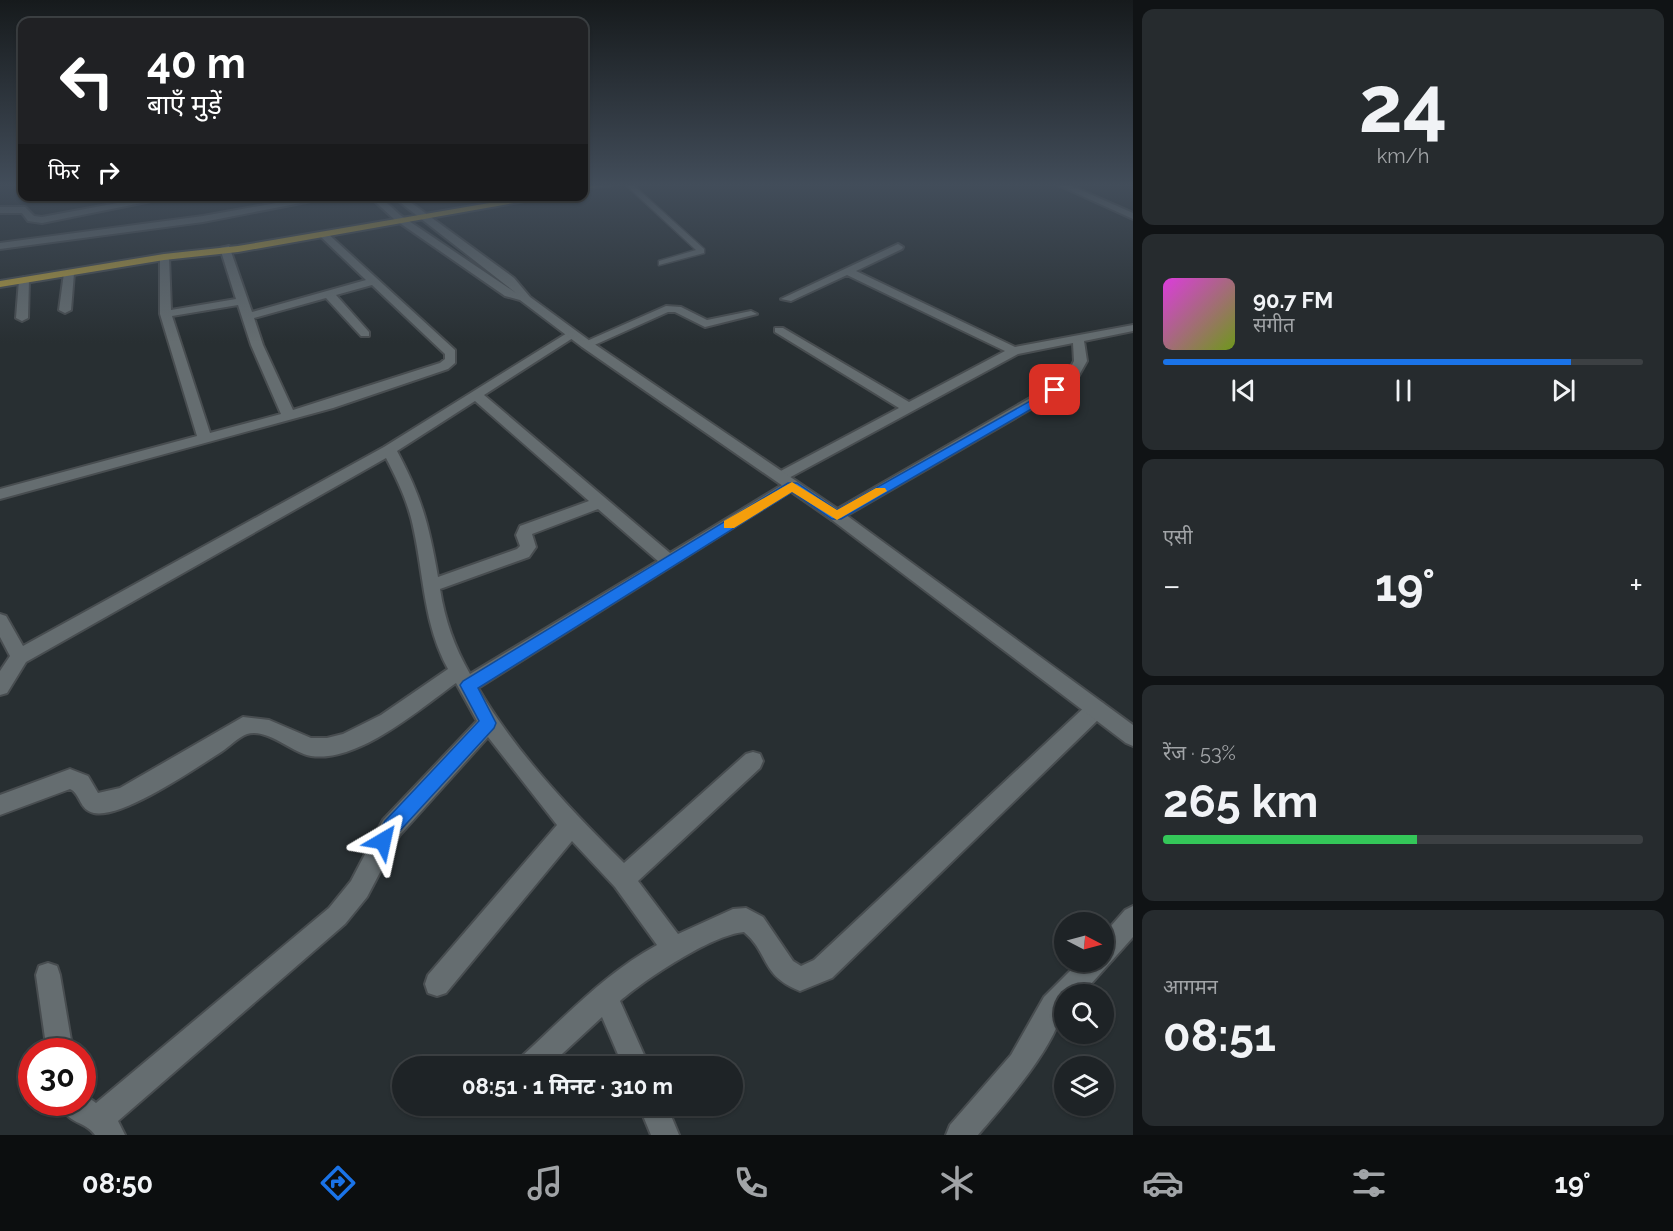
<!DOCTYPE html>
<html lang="hi">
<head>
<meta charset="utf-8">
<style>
  body { margin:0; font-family:Raleway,"Noto Sans Devanagari",sans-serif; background:#262b2e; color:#f1f3f6; height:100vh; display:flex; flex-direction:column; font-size:22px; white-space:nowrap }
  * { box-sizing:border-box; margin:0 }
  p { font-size:20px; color:#a1a4a7 }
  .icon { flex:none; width:33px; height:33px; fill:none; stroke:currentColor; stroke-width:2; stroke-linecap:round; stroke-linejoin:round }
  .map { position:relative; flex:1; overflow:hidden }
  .sheet { display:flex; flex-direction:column; gap:9px; padding:9px; background:#101315; width:540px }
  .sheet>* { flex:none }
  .top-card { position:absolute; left:18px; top:18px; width:570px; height:183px; border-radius:12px; box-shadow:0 2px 4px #0004,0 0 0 2px #3c4043; background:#202124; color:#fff; overflow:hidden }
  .needle { width:39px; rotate:96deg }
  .fabs { position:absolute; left:1054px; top:912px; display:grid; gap:12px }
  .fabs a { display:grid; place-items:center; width:60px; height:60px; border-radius:50%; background:#1e2326; box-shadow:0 2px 4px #0004,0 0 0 2px #3c4043; font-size:30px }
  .speed { position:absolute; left:18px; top:1038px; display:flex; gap:12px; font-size:30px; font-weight:700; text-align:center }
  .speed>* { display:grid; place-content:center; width:78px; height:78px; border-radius:50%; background:#1e2326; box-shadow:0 2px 4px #0004,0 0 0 2px #3c4043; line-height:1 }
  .speed .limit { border:9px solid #d22; background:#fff; color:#111 }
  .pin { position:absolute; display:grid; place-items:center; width:51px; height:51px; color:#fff; margin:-26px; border-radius:12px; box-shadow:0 3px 9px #0006 }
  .me { position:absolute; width:66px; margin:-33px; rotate:36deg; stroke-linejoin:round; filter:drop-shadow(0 0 4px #0008) }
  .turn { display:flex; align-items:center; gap:21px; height:126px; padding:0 30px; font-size:27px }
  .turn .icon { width:78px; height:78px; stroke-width:2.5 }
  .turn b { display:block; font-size:42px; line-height:51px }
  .then { display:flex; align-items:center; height:57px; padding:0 30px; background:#0003; gap:12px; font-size:22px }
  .big { font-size:45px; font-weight:700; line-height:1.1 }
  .sheet .card { flex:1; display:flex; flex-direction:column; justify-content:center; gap:9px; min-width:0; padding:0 21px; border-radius:12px; background:#262b2e }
  .sheet .dial { align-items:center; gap:0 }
  .dial b { font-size:78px; line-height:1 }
  .song { display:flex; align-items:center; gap:18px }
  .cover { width:72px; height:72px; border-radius:9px; background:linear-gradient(135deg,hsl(300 70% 55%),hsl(80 70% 35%)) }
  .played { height:6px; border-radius:3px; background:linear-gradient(90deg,#1a73e8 85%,#3c4043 85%) }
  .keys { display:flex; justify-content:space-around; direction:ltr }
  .heat { display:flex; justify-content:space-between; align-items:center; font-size:33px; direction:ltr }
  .charge { height:9px; border-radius:4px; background:linear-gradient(90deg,#34c759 53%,#3c4043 0) }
  .trip { position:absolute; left:392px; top:1056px; width:351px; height:60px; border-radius:30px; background:#1e2326; box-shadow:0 2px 4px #0004,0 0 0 2px #3c4043; font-weight:700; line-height:60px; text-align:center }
  .tab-bar { display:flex; height:96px; justify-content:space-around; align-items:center; background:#0c0e0f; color:#a1a4a7 }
  .tab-bar .icon { width:42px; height:42px }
  .tab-bar .current { color:#1a73e8 }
  .tab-bar b { font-size:27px; color:#f1f3f6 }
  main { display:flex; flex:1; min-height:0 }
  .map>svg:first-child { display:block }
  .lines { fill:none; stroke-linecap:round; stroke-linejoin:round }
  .service-casing { stroke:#484d50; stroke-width:3 }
  .minor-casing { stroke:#484d50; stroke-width:4 }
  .secondary-casing { stroke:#484d50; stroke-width:4 }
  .trunk-casing { stroke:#484d50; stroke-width:4 }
  .service { fill:#656d70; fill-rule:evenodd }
  .minor { fill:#656d70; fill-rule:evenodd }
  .secondary { fill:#656d70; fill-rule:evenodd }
  .trunk { fill:#b49c3d; fill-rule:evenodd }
  .route { fill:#1a73e8; stroke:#114b97; stroke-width:1.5 }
  .slow { fill:#f59e0b }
</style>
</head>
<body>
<main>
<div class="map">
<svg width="1133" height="1135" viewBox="0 0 1133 1135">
  <rect width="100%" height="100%" fill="#282f32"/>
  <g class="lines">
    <defs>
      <path id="service" d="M625,184H632L704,249V253L659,265V261L696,250Z"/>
      <path id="minor" d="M1056,184H1067L1133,213V219Z
        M155,196H176L42,223L28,221L22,213H0V207H25L34,216L42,217Z
        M315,196H337L203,222L0,249V243L203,216Z
        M320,232H326L455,350V363L448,369L333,408L0,499V489L197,436L160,314V255L169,257L171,310L236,299L220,248L229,246L252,312L366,280L320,236ZM372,285L445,354V359L440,363L293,410L263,345L254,318L326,298L361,336H369V332L336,295ZM238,305L251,345L281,414L210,433L172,316Z
        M898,244L903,247L902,249L856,271L1015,347L1133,325V331L1084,341L1087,361L1074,384L837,521L832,520L829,516L832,512L1065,378L1074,361L1073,343L1018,354L785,480H775L773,477L775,474L899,408L775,332V328H783L909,402L1005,351L847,275L791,301L781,299Z
        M69,270L74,273L71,310L65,313L59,310L64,273Z
        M24,277L29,280L28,318L22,321L16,318L19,280Z
        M666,306L681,307L707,320L751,311L757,314L705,327L675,312H668L590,347L580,344Z
        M572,330L578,334L576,336L484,395L670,553L787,482L792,481L799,486L478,688C516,753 571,810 624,863L746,754L753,752L760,754L763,761L760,768L638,881L678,934L733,909L746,908L763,917L793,961L801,966L814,960L1089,703L1096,701L1103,703L1106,709L1103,715L832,978L800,991C760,975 770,954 744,932C711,935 646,979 620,1001L649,1066H623L602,1017L549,1066H517L521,1057C564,1018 605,973 657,945L615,887L572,841L446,993L437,996L428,993L425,984L428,975L557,825L488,737L399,836L367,897L345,924L118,1121L125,1135H95C85,1120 68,1126 59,1102H82V1093L96,1103L329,908L351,881L383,820L477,721L456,683C420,709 358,763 311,756C292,753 268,728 247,734C238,737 229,747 221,752C196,768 122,819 94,813C79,810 81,794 70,789L0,815V795L70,769L88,776L98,793L120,788L243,717L269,720L311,738H327L343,734L381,715L448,669C424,625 424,578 414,531C409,504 398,481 386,458L26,662L7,693L0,695V671L10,656L0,637V614L6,616L23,646L384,447ZM475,401L589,501L520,526L516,535L520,546L517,549L438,577C429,525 422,498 397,451ZM598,509L658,561L470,674C454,646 445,621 440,589L529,557L536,547L532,534Z
        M1133,906V937L1082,994H1065C1065,1038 1006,1102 978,1135H946L950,1125L1011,1055L1044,997L1079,962H1104V934L1125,910Z
        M48,963L57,966L60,975L73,1052H47L36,975L39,966Z
        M639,1106H667L679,1135H651Z"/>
      <path id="secondary" d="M369,196H379L400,215L516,293L392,196H402L514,278L530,297L590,341L842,512L1133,725V746L1126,743L832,520L582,347L520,300L505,296L394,219Z"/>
      <path id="trunk" d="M584,184H617L584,189Z
        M530,196H553L238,252L164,260L0,287V281L164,254L238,246Z"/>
    </defs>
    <use href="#service" class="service-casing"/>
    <use href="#minor" class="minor-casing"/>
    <use href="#secondary" class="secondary-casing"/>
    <use href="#trunk" class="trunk-casing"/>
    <use href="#service" class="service"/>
    <use href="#minor" class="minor"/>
    <use href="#secondary" class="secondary"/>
    <use href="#trunk" class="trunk"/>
  </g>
  <linearGradient id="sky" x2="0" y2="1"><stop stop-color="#161a1c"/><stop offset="0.54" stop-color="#424d5a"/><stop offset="1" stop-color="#424d5a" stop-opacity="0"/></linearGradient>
  <rect width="1133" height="343" fill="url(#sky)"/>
  <path class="route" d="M1055,387L1061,390L1059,393L841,519H832L792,492L478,688L496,723L494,728L397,834L390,847L383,850L377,847L374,841L385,821L479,721L460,685L463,681L788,483H797L837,510Z"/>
  <path class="slow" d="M792,482L837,510L876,488H885L887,491L837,520L792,492L734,528H724V521Z"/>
</svg>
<div class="fabs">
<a><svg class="needle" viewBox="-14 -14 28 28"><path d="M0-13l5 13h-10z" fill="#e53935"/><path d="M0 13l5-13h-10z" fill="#a1a4a7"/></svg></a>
<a><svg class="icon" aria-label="search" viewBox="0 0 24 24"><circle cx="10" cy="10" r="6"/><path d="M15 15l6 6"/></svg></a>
<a><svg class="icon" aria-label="layers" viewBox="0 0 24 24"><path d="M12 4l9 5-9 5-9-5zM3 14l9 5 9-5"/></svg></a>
</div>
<div class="speed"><div class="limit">30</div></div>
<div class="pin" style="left:1055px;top:390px;background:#d93025"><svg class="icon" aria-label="arrive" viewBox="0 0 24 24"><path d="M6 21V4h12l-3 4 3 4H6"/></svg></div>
<svg class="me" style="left:383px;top:841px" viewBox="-20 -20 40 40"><path d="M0-17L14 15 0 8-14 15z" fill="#1a73e8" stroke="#fff" stroke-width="4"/></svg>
<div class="trip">08:51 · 1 मिनट · 310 m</div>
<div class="top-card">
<div class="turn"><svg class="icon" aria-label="left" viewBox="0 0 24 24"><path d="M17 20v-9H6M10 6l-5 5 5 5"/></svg><div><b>40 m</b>बाएँ मुड़ें</div></div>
<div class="then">फिर<svg class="icon" aria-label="right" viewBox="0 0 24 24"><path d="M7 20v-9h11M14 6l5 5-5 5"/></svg></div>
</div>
</div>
<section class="sheet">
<div class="card dial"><b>24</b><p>km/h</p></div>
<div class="card">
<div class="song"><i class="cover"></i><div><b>90.7 FM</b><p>संगीत</p></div></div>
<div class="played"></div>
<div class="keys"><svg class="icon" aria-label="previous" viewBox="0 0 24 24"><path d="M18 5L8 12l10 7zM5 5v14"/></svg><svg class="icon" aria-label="pause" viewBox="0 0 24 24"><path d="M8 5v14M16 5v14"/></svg><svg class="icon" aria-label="next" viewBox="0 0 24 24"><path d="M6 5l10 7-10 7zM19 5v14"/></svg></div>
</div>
<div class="card"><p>एसी</p>
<div class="heat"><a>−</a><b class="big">19°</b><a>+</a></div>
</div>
<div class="card"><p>रेंज · 53%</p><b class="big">265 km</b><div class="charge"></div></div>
<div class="card"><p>आगमन</p><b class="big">08:51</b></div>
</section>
</main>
<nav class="tab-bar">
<b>08:50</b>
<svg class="icon current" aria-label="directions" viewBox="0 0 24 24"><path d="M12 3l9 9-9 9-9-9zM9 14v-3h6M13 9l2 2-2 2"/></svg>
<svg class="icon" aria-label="music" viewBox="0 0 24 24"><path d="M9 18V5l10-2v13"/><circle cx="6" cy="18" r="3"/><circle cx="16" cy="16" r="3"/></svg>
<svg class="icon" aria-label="phone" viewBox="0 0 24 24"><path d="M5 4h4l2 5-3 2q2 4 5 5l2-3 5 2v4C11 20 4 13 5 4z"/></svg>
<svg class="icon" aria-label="climate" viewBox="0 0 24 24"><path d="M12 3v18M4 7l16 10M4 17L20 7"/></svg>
<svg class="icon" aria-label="car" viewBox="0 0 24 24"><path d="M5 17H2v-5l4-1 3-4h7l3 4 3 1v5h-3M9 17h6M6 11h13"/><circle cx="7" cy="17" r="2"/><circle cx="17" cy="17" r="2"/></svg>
<svg class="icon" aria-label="filters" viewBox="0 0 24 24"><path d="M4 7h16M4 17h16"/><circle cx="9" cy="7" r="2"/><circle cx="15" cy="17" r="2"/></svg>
<b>19°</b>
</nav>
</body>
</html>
